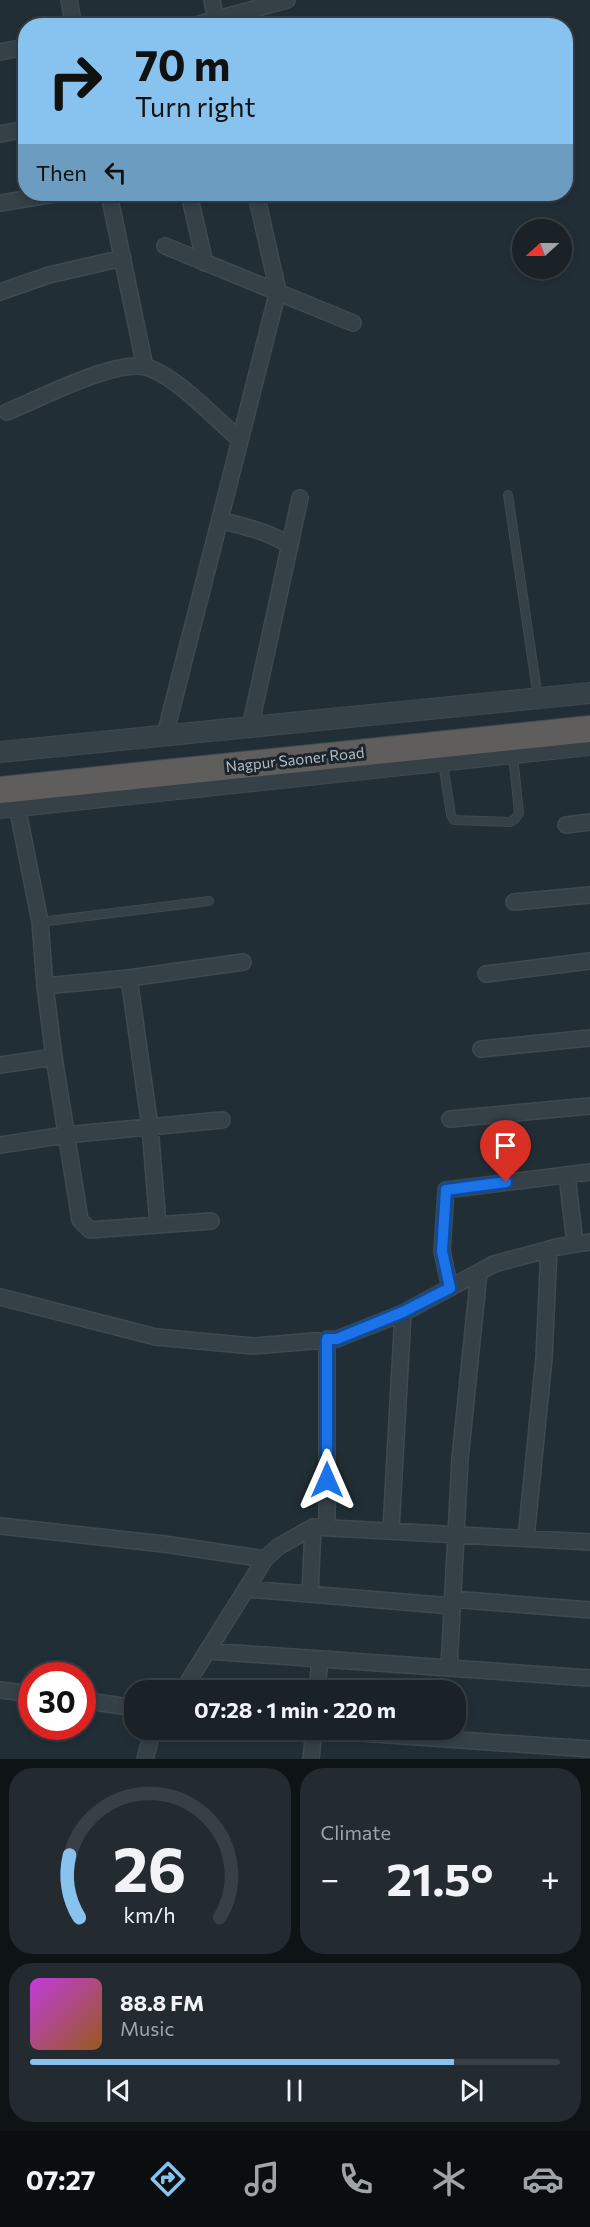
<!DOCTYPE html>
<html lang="en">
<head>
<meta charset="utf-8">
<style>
  body { margin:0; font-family:Commissioner,sans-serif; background:#232a30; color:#f1f3f6; height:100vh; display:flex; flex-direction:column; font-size:22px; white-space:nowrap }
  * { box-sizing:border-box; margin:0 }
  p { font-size:20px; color:#9fa4a8 }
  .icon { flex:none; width:33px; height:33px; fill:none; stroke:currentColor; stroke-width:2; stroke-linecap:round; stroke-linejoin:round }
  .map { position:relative; height:1759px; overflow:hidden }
  .side { display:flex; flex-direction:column; gap:9px; padding:9px; background:#0e1316; flex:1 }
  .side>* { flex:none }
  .hud { position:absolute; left:18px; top:18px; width:555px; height:183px; border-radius:24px; box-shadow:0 3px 9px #0003,0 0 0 2px #383f45; background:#88c3f0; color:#111; overflow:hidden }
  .needle { width:39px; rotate:249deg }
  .tools { position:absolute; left:512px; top:219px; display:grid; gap:12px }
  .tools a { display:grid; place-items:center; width:60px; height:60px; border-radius:50%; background:#1a2228; box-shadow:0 3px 9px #0003,0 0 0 2px #383f45; font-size:30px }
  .speed { position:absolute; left:18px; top:1662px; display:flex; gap:12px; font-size:30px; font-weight:700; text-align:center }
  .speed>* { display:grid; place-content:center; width:78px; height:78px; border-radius:50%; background:#1a2228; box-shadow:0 3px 9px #0003,0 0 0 2px #383f45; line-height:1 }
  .speed .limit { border:9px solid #d22; background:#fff; color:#111 }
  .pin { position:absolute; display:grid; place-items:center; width:51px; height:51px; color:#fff; margin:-62px -26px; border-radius:50% 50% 50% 0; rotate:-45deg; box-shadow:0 0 6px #0007 }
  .pin .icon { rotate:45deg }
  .me { position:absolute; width:66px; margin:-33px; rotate:0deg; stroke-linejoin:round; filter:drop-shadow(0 0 4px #0008) }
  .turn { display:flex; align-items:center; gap:21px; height:126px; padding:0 18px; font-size:27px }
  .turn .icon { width:78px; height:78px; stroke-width:2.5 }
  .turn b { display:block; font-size:42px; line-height:51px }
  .then { display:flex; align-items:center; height:57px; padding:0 18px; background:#0003; gap:12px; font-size:22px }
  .big { font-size:45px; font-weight:700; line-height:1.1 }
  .side .card { flex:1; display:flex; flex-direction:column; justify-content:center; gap:9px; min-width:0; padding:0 21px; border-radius:24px; background:#232a30 }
  .side .dial { align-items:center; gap:0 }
  .dial svg { height:156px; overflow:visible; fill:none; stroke:#383f45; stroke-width:7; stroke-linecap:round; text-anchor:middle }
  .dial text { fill:#f1f3f6; stroke:none }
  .song { display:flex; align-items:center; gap:18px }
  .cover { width:72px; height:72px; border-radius:9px; background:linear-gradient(135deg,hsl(290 70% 55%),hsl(30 70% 35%)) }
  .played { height:6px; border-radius:3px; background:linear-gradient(90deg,#88c3f0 80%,#383f45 80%) }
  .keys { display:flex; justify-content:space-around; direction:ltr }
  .heat { display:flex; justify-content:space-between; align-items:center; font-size:33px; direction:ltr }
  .side .tiles { flex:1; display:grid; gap:9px; grid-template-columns:1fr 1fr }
  .card:last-child { grid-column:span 2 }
  .trip { position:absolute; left:124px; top:1680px; width:342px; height:60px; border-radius:24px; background:#1a2228; box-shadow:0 3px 9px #0003,0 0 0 2px #383f45; font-weight:700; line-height:60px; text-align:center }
  .menu { display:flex; height:96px; justify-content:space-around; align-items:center; background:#0a0e10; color:#9fa4a8 }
  .menu .icon { width:42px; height:42px }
  .menu .current { color:#88c3f0 }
  .menu b { font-size:27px; color:#f1f3f6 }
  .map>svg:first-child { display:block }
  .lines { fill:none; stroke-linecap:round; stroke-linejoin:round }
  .service-casing { stroke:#3f4950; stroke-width:10 }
  .minor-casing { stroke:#3f4950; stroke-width:18 }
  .tertiary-casing { stroke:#3f4950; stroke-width:22 }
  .trunk-casing { stroke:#404b51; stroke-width:28 }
  .service { stroke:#354047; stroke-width:8 }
  .minor { stroke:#354047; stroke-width:15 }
  .tertiary { stroke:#354047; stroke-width:20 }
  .trunk { stroke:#605e5d; stroke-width:26 }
  .route-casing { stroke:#114b97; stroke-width:15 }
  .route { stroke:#1a73e8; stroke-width:10 }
  .labels { text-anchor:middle; stroke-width:6; stroke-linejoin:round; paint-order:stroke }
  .street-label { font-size:15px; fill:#b0bbc3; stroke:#1b252b }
</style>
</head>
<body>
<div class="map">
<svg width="590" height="1759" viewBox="0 0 590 1759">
  <rect width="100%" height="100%" fill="#222e36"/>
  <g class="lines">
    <defs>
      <path id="service" d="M508,495L538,698
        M443,763L451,815L454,820L510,822L515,819L519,813L513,755
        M40,922L209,901"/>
      <path id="minor" d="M69,0L74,26
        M212,0L217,26
        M192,26L287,0
        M0,52L26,47
        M0,134L26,129
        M109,194L145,367
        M189,194L205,263
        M0,203L55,194
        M165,246L353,323
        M0,292L49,275L123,258
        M7,412C39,399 115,359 146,367C175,375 216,419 240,440
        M220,520C245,527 269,531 290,546
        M250,728L300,498
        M165,735L278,291L256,194
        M17,806L40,922L45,986L54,1057L80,1220L90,1230L211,1221
        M566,825L590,822
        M514,902L590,895
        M486,974L590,961
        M129,978L150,1127L158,1225
        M45,986L129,978L243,962
        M481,1049L590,1038
        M0,1065L54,1057
        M450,1119L590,1106
        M0,1145L65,1135L222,1120
        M567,1175L575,1244
        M450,1288L442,1251L446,1190L590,1172
        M0,1297L156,1337L253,1346L337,1339L403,1313L494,1264L557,1247L590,1242
        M0,1526L164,1544L265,1559
        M327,1527V1339
        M391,1529L403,1313
        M526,1538L544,1358L549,1249
        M248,1589L452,1606
        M310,1594L313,1527
        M452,1599L590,1610
        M207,1651L449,1668L460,1459L479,1272
        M449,1668L590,1678
        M0,1690L32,1694
        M183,1690L265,1559L278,1547L313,1527L590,1542
        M317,1690L320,1659
        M82,1700L135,1708
        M316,1730L590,1749
        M145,1759L151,1737L157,1730
        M311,1759L314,1730"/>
      <path id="tertiary" d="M0,752L590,693
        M0,808L590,745"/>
      <path id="trunk" d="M0,790L590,729"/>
    </defs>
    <use href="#service" class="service-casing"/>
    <use href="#minor" class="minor-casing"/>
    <use href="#tertiary" class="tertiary-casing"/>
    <use href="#trunk" class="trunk-casing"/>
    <use href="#service" class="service"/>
    <use href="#minor" class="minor"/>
    <use href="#tertiary" class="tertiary"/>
    <use href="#trunk" class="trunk"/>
  </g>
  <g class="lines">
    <defs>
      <path id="route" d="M327,1480V1339H337L403,1312L450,1288L442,1251L446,1190L506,1182"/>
    </defs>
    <use href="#route" class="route-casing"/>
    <use href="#route" class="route"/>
  </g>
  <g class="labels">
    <g class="street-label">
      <text transform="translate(295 760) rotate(-6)" y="5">Nagpur Saoner Road</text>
    </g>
  </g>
</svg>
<div class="tools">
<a><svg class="needle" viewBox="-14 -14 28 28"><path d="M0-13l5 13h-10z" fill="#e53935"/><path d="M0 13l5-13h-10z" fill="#9fa4a8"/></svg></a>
</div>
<div class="speed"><div class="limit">30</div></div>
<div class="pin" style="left:506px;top:1182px;background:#d93025"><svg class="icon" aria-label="arrive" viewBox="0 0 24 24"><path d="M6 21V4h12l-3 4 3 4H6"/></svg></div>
<svg class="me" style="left:327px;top:1480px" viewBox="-20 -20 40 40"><path d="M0-17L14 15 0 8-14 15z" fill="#1a73e8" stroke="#fff" stroke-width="4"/></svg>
<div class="trip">07:28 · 1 min · 220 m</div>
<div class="hud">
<div class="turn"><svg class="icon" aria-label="right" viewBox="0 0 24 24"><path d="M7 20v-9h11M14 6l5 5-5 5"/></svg><div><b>70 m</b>Turn right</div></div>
<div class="then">Then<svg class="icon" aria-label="left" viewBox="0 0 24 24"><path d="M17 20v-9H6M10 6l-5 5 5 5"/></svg></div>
</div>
</div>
<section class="side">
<div class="tiles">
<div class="card dial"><svg viewBox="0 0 100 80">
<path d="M14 69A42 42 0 1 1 86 69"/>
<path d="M14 69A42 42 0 0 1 9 37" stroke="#88c3f0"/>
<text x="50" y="56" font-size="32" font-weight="700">26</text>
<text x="50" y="72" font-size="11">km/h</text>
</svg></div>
<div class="card"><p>Climate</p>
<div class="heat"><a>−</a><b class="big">21.5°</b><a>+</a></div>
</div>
<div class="card">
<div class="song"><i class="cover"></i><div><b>88.8 FM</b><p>Music</p></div></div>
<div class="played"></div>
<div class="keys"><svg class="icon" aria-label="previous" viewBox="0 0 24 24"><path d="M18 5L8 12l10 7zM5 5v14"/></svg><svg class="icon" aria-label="pause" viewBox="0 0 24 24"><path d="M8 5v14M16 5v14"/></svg><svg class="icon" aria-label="next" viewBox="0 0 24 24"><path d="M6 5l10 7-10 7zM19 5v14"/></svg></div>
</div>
</div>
</section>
<nav class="menu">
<b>07:27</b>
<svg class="icon current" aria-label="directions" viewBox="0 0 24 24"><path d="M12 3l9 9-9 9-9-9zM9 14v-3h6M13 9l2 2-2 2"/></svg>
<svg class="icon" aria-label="music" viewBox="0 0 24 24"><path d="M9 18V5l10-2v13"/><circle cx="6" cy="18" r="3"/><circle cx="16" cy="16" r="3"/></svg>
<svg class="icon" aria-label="phone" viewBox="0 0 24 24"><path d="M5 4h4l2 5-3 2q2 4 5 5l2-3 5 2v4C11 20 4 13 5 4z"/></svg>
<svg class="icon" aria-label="climate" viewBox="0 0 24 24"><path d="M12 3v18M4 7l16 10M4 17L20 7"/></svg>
<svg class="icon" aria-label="car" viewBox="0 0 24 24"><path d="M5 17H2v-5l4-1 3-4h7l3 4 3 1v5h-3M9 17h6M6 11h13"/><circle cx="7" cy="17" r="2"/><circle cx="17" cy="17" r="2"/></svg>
</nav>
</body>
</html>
